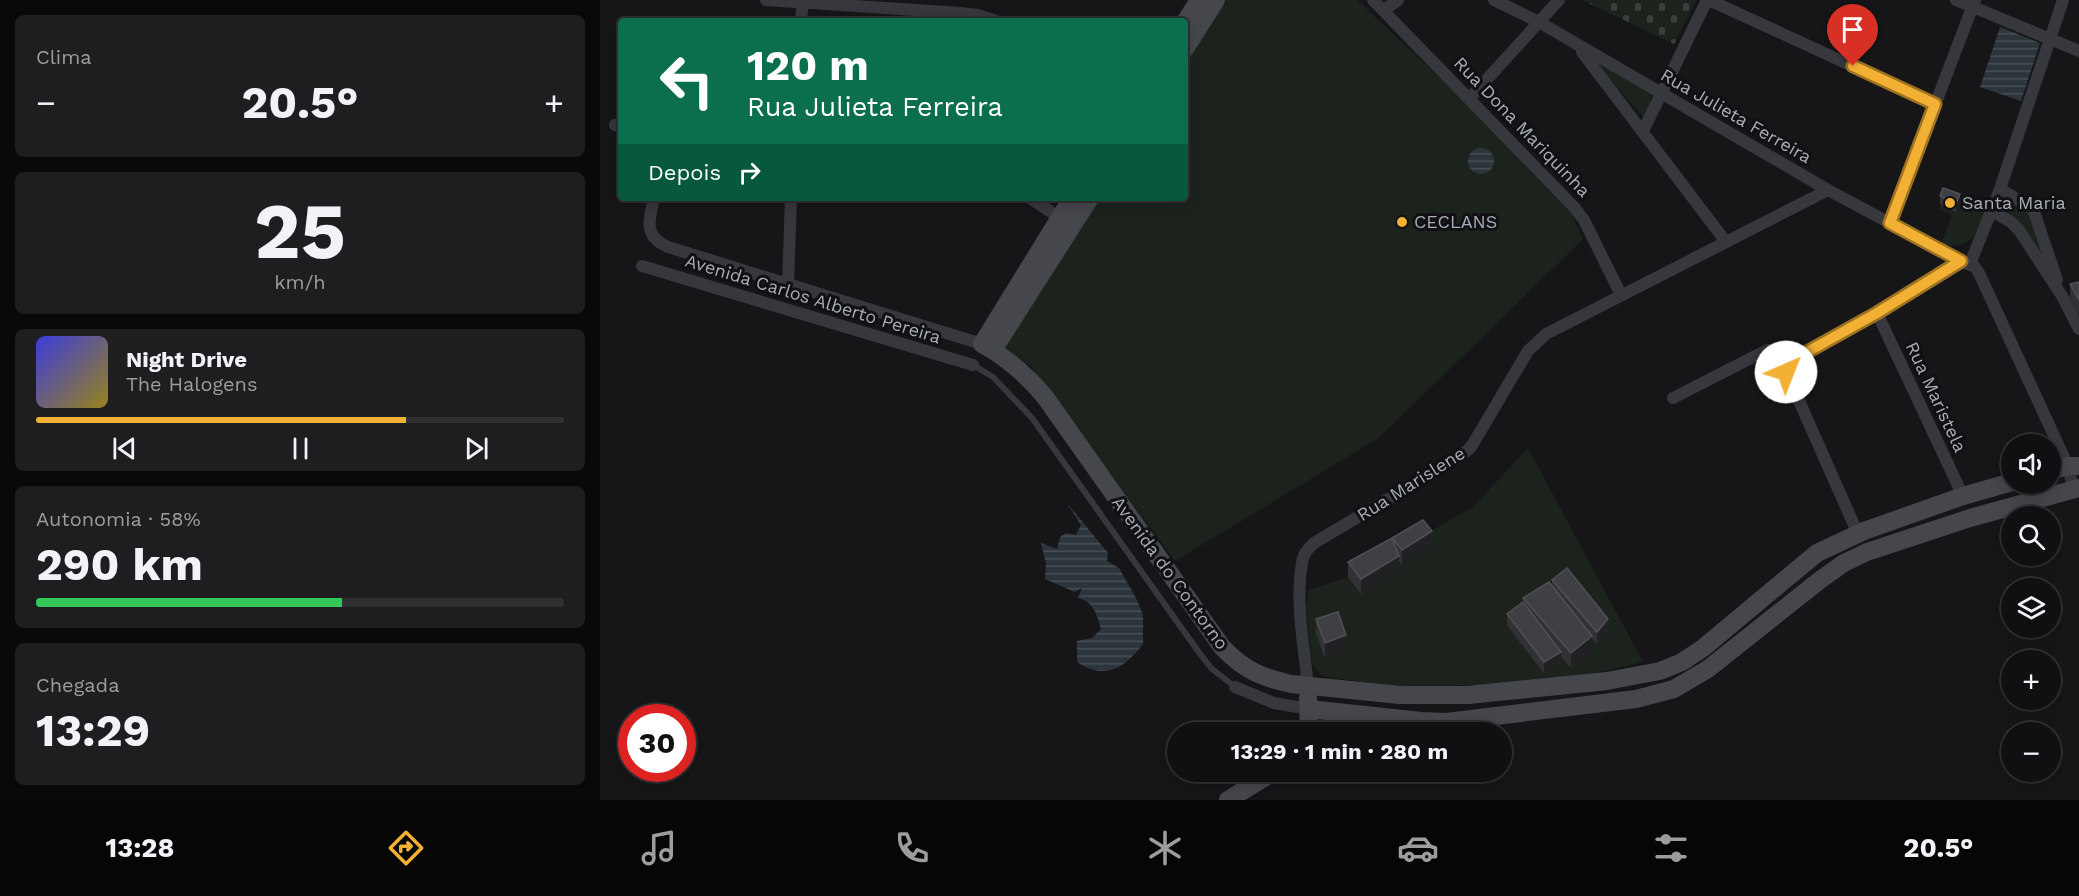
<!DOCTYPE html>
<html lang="pt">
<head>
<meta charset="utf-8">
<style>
  body { margin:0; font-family:"Work Sans",sans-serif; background:#1e1e20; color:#f1f3f6; height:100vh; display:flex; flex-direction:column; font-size:22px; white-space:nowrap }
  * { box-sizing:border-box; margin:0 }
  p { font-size:20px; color:#9c9d9f }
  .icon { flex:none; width:33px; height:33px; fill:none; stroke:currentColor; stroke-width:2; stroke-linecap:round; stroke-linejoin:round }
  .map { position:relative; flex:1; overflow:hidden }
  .details { display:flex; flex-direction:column; gap:15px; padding:15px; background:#09090a; width:600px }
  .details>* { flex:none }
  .top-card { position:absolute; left:18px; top:18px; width:570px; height:183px; border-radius:6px; box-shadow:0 3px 15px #0003,0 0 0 2px #303032; background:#0b6e4f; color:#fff; overflow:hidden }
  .fabs { position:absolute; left:1401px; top:434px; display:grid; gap:12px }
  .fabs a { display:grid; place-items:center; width:60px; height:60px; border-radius:50%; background:#101012; box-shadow:0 3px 15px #0003,0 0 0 2px #303032; font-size:30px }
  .speed { position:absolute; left:18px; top:704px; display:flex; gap:12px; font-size:30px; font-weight:700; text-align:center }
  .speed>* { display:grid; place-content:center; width:78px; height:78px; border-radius:50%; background:#101012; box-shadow:0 3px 15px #0003,0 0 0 2px #303032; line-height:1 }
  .speed .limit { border:9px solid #d22; background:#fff; color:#111 }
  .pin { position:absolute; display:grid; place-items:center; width:51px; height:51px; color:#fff; margin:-62px -26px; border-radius:50% 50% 50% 0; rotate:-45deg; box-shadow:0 0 6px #0007 }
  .pin .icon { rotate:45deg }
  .me { position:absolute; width:66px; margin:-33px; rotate:44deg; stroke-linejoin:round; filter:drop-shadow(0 0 4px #0008) }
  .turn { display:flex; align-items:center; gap:21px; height:126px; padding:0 30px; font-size:27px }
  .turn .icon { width:78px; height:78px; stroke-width:2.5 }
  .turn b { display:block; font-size:42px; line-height:51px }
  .then { display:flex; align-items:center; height:57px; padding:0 30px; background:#0003; gap:12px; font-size:22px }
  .big { font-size:45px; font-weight:700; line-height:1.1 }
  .details .tile { flex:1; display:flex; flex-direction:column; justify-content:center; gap:9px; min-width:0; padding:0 21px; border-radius:9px; background:#1e1e20 }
  .details .dial { align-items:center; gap:0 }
  .dial b { font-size:78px; line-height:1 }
  .song { display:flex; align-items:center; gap:18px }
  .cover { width:72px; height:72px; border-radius:9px; background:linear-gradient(135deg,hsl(240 70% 55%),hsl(50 70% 35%)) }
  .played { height:6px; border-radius:3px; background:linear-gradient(90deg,#f2b134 70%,#303032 70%) }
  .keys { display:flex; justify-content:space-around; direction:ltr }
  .heat { display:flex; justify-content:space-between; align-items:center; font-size:33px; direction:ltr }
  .charge { height:9px; border-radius:4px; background:linear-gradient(90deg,#34c759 58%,#303032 0) }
  .trip { position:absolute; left:567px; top:722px; width:345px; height:60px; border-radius:30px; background:#101012; box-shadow:0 3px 15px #0003,0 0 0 2px #303032; font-weight:700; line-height:60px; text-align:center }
  .dock { display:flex; height:96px; justify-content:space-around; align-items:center; background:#060607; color:#9c9d9f }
  .dock .icon { width:42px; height:42px }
  .dock .current { color:#f2b134 }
  .dock b { font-size:27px; color:#f1f3f6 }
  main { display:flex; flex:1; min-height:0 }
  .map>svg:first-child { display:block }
  .cemetery { fill:url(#cemetery-stones) }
  .green { fill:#1c231d }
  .water { fill:url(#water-rules) }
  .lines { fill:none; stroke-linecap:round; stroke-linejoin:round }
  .lane { stroke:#37383d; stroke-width:6 }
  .street { stroke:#37383d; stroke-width:12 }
  .secondary { stroke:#45474d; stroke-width:18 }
  .wall { fill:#323236 }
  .shaded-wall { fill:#212124 }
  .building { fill:#3f3f44; stroke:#4f5156; stroke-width:1.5 }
  .route-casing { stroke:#9d7322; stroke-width:15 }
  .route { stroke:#f2b134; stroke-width:10 }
  .poi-dot { fill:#f2b134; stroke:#111113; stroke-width:2 }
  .labels { text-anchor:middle; stroke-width:6; stroke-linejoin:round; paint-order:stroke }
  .street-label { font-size:18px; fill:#a8adb8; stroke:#111113 }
  .poi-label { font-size:18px; fill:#a8adb8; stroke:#111113; text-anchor:start }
</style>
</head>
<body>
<main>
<section class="details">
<div class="tile"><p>Clima</p>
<div class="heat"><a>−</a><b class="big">20.5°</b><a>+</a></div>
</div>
<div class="tile dial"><b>25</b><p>km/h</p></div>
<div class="tile">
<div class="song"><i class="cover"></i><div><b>Night Drive</b><p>The Halogens</p></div></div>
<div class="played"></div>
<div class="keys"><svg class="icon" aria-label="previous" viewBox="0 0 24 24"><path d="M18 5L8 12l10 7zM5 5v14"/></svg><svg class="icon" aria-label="pause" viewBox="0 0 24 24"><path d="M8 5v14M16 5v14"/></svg><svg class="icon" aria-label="next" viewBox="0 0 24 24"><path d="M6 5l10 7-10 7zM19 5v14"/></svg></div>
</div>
<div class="tile"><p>Autonomia · 58%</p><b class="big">290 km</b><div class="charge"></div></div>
<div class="tile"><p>Chegada</p><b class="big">13:29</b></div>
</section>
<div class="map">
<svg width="1479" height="800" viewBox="0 0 1479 800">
  <defs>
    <pattern id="cemetery-stones" width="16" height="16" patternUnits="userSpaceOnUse" patternTransform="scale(1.5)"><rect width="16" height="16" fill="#1c231d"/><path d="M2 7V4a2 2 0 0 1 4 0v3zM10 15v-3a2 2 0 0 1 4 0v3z" fill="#3a403c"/></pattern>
    <pattern id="water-rules" width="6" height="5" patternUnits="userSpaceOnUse" patternTransform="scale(1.5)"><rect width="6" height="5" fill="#2c353c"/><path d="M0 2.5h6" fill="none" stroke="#485056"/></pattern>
  </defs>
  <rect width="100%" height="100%" fill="#161618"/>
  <path class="cemetery" d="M982,0H1096L1074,44Z"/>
  <path class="green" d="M620,0H757L854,91L971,213L983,239L780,437L575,561L431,366L397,345L493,198H585V55Z
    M1001,60L1052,95L1045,119L996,63Z
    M1345,190L1385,209C1380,234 1369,251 1341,244L1352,215L1339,209Z
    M1405,196L1431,213L1447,256H1442L1420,223L1400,207Z
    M928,448L1043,662L983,676L891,685L789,686L722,676L712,664L706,608L709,590L748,577L872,508Z"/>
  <path class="water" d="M1400,27L1440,43L1421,101L1380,87Z
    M868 161a13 13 0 1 1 26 0a13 13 0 1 1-26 0Z
    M467,503L508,553L507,561L519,568L536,598L543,615V644C525,668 505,681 477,662V641L492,638L501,629C497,616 494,601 478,598L482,588L475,592L445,579L446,563L441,543L457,549L460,537L466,533L476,535L481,525Z"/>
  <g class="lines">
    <path class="lane" d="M373,365L393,377L432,418L598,651L611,668L635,687"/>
    <path class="street" d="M166,0L360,13L378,15L396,21
      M773,0L974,207L984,220L1021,295
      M894,0L939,22L1228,190L1361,261
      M1109,0L1335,104
      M1356,0L1479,51
      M784,10L798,0
      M201,21L203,0
      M982,52L1126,242
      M870,98L959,0
      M15,125L21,126
      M1043,131L1107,0
      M1400,189L1433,209L1457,280
      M54,198C49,221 43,236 68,247L382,344
      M430,198L466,222
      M1392,211L1411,222L1419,230L1462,296L1479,329
      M1290,223L1375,0
      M1370,264L1400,189L1463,0
      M42,266L373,365
      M188,285L191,198
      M1277,313L1363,496
      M1073,398L1167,350H1170L1175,353L1185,369
      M1258,534L1185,369L1191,361L1277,313L1361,261L1375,267L1379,273L1468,466L1473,488
      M708,686C704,646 695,603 702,563C703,554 708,549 714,543L862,455L871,447L928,351L946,334L1228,190
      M635,687L674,703L709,709"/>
    <path class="secondary" d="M585,22L599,0
      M585,49L616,0
      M472,198L382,344C407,358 427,375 445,397L622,647C644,670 660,677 691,684L800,695H868L1007,681L1060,671L1082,662L1103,648L1217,553L1264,531L1363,496L1412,482
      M393,350L490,198
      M1450,471L1468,466H1479
      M708,698L709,732
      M709,709L821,721L846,722L1036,699L1074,689L1108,669L1220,580L1244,563L1267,552L1370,518L1479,488
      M628,800L675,771"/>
  </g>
  <path class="wall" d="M1340,196L1360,202L1356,212L1340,204Z
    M1479,282V315L1470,300V284Z
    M792,538L832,546L802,566L799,561V571L761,594L748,577V562Z
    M952,580L1008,631L997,644L992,639V651L971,668L961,657V663L944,674L907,625V614L923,602V598L952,586Z
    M716,619L746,651L725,659L716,634Z"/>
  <path class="shaded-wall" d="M1360,194V202L1356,212V204Z
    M832,531V546L802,566V550Z
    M799,556V571L761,594V579Z
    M1008,619V631L997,644V632Z
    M746,635V651L725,659V643Z
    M992,636V651L971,668V653Z
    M961,652V663L944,674V662Z"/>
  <path class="building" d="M1343,188L1360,194L1356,204L1340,196Z
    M1479,282V300L1470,284Z
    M823,520L832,531L802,550L792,538Z
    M792,538L799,556L761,579L748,562Z
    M967,568L1008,619L997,632L952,580Z
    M949,582L992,636L971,653L923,598Z
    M923,602L961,652L944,662L907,614Z
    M738,612L746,635L725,643L716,619Z"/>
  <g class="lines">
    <defs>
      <path id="route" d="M1186,372L1185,369L1191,361L1277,313L1361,261L1290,223L1335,104L1253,66"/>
    </defs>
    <use href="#route" class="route-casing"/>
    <use href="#route" class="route"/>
  </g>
  <g class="poi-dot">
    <circle cx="1350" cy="203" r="6"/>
    <circle cx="802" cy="222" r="6"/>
  </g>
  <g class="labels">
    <g class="street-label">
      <text transform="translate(1136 116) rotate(30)" y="6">Rua Julieta Ferreira</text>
      <text transform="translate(922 127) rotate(46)" y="6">Rua Dona Mariquinha</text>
      <text transform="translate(213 299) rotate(17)" y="6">Avenida Carlos Alberto Pereira</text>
      <text transform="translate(1336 397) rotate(65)" y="6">Rua Maristela</text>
      <text transform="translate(811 484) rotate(-32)" y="6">Rua Marislene</text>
      <text transform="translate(570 573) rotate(54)" y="6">Avenida do Contorno</text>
    </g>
    <g class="poi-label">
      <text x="1362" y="209">Santa Maria</text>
      <text x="814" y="228">CECLANS</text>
    </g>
  </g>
</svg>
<div class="fabs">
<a><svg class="icon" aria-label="sound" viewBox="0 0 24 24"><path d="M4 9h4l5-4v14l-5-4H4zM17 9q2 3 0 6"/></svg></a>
<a><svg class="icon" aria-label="search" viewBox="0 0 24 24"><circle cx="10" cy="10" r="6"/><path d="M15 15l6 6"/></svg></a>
<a><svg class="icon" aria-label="layers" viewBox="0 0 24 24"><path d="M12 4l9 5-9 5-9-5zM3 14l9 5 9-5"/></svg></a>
<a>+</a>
<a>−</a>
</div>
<div class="speed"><div class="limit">30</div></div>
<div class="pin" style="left:1253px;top:66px;background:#d93025"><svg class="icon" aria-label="arrive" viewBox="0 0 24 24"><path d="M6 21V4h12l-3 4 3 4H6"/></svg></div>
<svg class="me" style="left:1186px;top:372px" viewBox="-20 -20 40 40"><circle r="19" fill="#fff"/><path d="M0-13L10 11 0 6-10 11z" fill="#f2b134"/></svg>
<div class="trip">13:29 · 1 min · 280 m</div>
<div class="top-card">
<div class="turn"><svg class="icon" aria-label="left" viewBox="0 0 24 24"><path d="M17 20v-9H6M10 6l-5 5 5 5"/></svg><div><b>120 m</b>Rua Julieta Ferreira</div></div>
<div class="then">Depois<svg class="icon" aria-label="right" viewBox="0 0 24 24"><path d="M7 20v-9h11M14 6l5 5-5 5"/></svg></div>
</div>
</div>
</main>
<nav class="dock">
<b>13:28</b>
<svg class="icon current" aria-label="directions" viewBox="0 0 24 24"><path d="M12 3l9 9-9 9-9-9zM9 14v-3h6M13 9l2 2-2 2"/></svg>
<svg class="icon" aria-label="music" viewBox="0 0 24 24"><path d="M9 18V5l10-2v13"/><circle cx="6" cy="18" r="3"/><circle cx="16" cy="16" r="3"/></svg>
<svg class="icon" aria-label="phone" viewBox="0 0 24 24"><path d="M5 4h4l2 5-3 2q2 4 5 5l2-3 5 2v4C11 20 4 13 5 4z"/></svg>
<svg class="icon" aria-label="climate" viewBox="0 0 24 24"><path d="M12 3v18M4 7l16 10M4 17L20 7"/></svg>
<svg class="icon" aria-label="car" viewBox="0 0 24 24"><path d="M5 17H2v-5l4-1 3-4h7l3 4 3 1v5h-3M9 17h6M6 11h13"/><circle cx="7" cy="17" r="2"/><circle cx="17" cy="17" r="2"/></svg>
<svg class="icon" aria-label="filters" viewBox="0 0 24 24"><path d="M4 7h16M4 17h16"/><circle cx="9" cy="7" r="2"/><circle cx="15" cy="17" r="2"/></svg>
<b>20.5°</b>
</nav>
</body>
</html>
